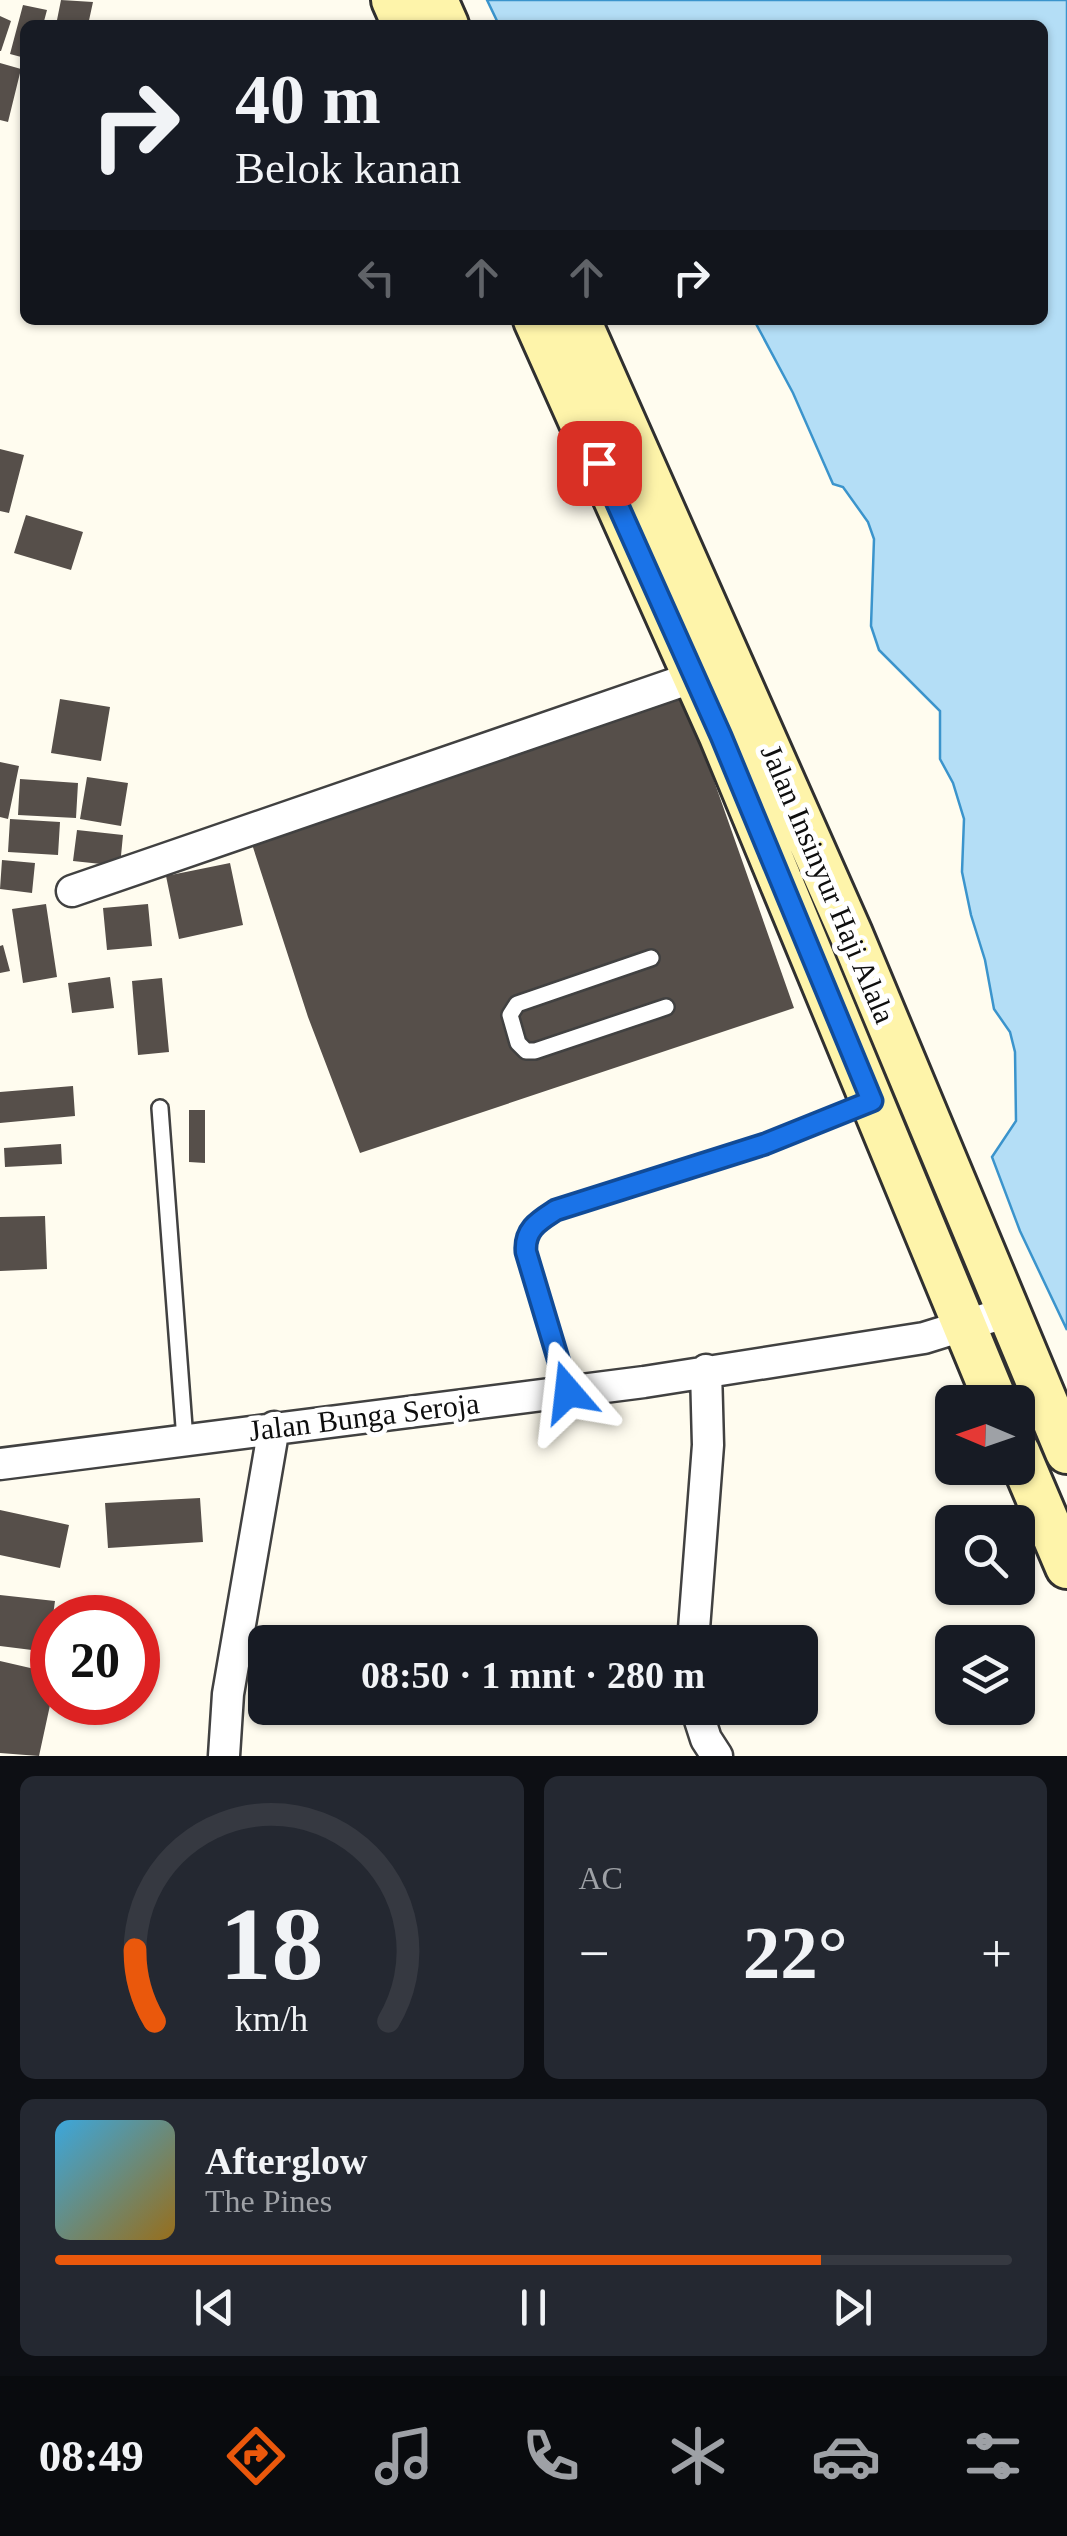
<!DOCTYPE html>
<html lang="id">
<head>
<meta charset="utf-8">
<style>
  body { margin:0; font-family:Georgia,serif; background:#242831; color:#f1f3f6; height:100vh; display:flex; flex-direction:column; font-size:38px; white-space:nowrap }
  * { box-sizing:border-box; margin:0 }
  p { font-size:32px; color:#9ea1a6 }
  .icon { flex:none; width:55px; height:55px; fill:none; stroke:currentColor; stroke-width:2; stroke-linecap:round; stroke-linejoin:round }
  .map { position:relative; height:1756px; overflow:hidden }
  .sheet { display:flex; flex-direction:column; gap:20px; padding:20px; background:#0d0f14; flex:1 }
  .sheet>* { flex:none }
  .top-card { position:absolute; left:20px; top:20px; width:1028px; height:305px; border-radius:15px; box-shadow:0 2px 8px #0004; background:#171b24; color:#f1f3f6; overflow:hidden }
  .needle { width:65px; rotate:272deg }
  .fabs { position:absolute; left:935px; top:1385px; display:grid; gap:20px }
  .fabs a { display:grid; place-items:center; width:100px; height:100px; border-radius:15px; background:#171b24; box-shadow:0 2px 8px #0004; font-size:50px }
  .speed { position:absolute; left:30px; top:1595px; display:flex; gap:20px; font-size:50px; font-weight:700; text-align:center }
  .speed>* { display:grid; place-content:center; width:130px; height:130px; border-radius:50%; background:#171b24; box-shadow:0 2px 8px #0004; line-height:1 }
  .speed .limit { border:15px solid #d22; background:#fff; color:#111 }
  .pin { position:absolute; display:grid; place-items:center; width:85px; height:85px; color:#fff; margin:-42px; border-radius:20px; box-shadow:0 5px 15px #0006 }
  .me { position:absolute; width:110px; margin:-55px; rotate:343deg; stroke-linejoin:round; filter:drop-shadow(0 0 8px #0008) }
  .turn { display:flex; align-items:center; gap:35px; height:210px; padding:0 50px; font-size:45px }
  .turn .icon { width:130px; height:130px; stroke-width:2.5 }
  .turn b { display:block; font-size:70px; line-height:85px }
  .lanes { display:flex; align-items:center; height:95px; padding:0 50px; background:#0003; justify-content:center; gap:50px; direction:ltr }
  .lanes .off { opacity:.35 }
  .big { font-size:75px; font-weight:700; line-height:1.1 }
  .sheet .tile { flex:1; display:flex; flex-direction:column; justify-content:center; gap:15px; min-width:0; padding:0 35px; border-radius:15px; background:#242831 }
  .sheet .dial { align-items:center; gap:0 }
  .dial svg { height:260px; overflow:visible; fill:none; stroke:#363941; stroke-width:7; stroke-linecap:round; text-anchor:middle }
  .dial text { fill:#f1f3f6; stroke:none }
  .song { display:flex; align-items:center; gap:30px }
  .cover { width:120px; height:120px; border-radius:15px; background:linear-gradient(135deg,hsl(200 70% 55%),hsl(40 70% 35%)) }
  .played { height:10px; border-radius:5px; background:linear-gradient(90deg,#ea580c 80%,#363941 80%) }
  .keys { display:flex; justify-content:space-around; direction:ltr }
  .heat { display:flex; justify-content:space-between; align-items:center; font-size:55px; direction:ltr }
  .sheet .tiles { flex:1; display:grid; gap:20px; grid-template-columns:1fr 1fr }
  .tile:last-child { grid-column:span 2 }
  .trip { position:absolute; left:248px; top:1625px; width:570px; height:100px; border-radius:15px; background:#171b24; box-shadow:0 2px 8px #0004; font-weight:700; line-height:100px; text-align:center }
  .tabs { display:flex; height:160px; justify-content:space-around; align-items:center; background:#090b0e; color:#9ea1a6 }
  .tabs .icon { width:70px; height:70px }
  .tabs .active { color:#ea580c }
  .tabs b { font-size:45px; color:#f1f3f6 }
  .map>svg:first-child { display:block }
  .water { fill:#b4def6; stroke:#3b94cc; stroke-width:2.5 }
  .building { fill:#564f4a }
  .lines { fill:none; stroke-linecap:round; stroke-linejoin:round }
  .lane-casing { stroke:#414141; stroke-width:20 }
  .street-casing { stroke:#414141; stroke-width:35 }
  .secondary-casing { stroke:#303030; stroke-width:48 }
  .lane { stroke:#fff; stroke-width:15 }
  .street { stroke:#fff; stroke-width:30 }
  .secondary { stroke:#fef4aa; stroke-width:42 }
  .route-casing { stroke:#114b97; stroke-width:25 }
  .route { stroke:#1a73e8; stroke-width:18 }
  .labels { text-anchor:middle; stroke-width:10; stroke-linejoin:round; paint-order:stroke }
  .street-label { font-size:30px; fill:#0e0e0e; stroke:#fff }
</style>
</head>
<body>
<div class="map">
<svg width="1067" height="1756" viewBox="0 0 1067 1756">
  <rect width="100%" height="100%" fill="#fffcef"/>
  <path class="water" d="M487,0H1067V1330L1020,1231L992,1157L1016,1121L1015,1052L1010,1032L994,1009L985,960L971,915L962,872L964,819L953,783L940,759V711L879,650L871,626L874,539L868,522L843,487L833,484L793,393L754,320H1042V25H499Z"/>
  <path class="building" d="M61,0L93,2L88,25H56Z
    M23,5L47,10L43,25H25V58L10,54Z
    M0,16L11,21L1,51H0Z
    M0,63L21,69L8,122L0,120Z
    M0,449L24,455L9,513L0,511Z
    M26,515L83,532L71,570L14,553Z
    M682,690L794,1008L360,1153L308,1017L249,835Z
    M60,699L110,707L101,761L51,753Z
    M0,762L19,766L8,819L0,817Z
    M87,777L128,783L121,826L80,819Z
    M20,779L78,783L76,818L18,815Z
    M10,819L60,822L58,855L8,852Z
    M77,830L123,835L120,866L73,861Z
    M2,860L35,863L32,893L0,889Z
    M230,863L243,925L179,939L166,876Z
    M46,904L57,977L23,983L12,909Z
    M148,904L152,946L107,950L103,908Z
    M3,945L10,971L0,973V946Z
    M110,977L114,1008L72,1013L68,983Z
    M162,978L169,1052L138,1055L132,981Z
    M73,1086L75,1116L0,1123V1092Z
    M189,1110H205V1163L189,1162Z
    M61,1144L62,1164L5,1167L4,1148Z
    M45,1216L47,1269L0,1271V1217Z
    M200,1498L203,1542L108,1548L105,1503Z
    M0,1510L69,1525L60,1568L0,1555Z
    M0,1595L55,1601L48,1652L0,1646Z
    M0,1661L52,1673V1696L39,1756L0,1753Z"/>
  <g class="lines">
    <defs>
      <path id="lane" d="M651,958L517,1004L510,1015L518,1043L526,1051H535L666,1007
        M160,1108L185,1440
        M568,1392L526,1251C525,1229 539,1221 555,1209L765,1144L871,1101"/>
      <path id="street" d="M72,891L694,677
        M0,1464L644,1382L924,1338L1008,1312
        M693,1642L708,1445L706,1370
        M696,1708L706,1739L717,1756
        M224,1756L228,1694L274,1427"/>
      <path id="secondary" d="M393,0L404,25
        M436,0L447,25
        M535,320L721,736L996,1402
        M579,320L851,934L1067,1452
        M1018,1452L1067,1567"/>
    </defs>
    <use href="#lane" class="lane-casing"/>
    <use href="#street" class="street-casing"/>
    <use href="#secondary" class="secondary-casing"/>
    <use href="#lane" class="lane"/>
    <use href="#street" class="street"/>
    <use href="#secondary" class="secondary"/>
  </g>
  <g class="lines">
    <defs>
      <path id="route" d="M568,1392L526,1252C524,1229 539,1221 556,1210L765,1144L872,1101L721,736L599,463"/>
    </defs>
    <use href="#route" class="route-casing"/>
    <use href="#route" class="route"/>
  </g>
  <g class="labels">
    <g class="street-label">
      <text transform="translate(828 884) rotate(67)" y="10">Jalan Insinyur Haji Alala</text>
      <text transform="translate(364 1417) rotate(-7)" y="10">Jalan Bunga Seroja</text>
    </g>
  </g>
</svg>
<div class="fabs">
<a><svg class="needle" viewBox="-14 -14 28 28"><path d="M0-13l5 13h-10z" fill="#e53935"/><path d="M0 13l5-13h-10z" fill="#9ea1a6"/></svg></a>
<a><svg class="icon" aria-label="search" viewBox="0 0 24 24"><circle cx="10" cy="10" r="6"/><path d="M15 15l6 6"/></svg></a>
<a><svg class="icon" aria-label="layers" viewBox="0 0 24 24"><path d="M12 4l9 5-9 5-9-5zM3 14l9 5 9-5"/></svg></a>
</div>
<div class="speed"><div class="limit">20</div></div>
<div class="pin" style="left:599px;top:463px;background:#d93025"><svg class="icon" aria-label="arrive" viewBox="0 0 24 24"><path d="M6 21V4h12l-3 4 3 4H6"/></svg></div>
<svg class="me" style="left:568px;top:1392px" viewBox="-20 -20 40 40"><path d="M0-17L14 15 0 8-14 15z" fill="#1a73e8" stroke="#fff" stroke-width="4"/></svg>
<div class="trip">08:50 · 1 mnt · 280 m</div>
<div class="top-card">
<div class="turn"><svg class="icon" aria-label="right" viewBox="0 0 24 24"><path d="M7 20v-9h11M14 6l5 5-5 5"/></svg><div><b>40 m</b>Belok kanan</div></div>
<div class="lanes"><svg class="icon off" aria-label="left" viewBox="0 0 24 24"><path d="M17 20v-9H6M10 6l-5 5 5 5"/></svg><svg class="icon off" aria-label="ahead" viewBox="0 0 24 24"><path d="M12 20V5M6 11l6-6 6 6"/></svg><svg class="icon off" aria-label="ahead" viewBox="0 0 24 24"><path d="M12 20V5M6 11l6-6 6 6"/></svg><svg class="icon" aria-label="right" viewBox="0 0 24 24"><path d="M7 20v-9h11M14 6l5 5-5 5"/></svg></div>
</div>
</div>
<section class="sheet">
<div class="tiles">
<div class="tile dial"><svg viewBox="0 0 100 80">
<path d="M14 69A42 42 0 1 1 86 69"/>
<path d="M14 69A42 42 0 0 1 8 47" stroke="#ea580c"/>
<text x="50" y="56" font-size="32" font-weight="700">18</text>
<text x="50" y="72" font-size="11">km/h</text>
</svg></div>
<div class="tile"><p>AC</p>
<div class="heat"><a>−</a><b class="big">22°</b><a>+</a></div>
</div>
<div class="tile">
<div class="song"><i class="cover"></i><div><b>Afterglow</b><p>The Pines</p></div></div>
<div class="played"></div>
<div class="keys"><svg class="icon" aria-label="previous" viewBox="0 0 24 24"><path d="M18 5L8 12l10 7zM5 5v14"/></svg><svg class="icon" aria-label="pause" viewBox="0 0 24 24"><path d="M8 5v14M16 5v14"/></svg><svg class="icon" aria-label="next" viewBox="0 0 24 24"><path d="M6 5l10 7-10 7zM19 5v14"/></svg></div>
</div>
</div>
</section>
<nav class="tabs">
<b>08:49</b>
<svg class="icon active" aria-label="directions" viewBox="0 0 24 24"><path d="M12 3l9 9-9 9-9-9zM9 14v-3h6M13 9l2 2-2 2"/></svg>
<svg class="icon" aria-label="music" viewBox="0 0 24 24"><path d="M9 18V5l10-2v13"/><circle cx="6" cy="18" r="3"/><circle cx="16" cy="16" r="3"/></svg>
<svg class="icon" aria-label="phone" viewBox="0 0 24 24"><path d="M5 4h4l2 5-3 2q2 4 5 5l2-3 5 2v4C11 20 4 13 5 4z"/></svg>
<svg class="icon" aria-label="climate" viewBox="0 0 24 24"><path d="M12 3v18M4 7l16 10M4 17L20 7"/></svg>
<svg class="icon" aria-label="car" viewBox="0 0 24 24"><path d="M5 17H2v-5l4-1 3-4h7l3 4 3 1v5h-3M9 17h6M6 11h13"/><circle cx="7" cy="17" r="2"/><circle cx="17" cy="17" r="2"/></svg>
<svg class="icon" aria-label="filters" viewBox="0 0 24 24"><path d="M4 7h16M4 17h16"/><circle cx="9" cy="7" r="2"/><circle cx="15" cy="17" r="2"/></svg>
</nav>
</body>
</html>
